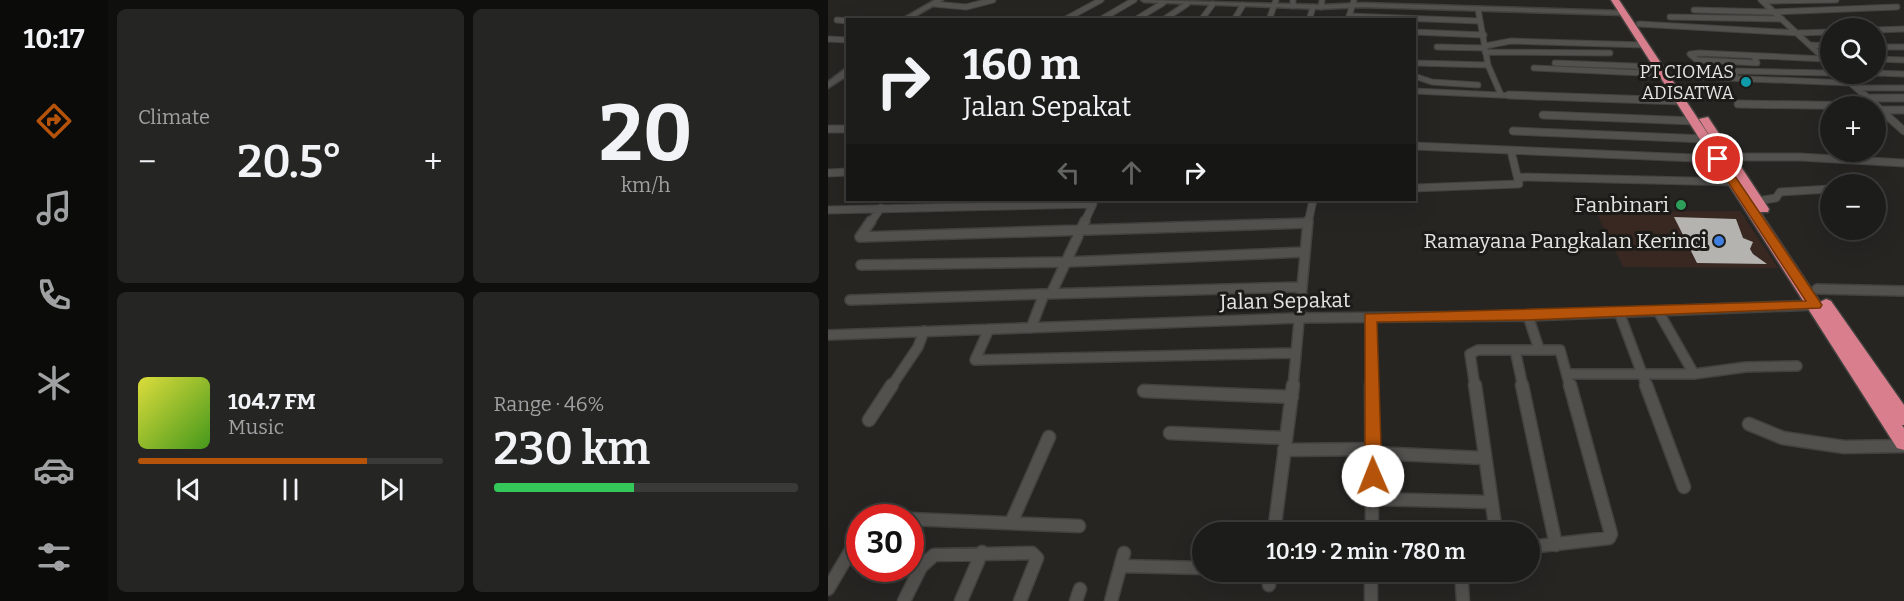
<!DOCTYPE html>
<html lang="en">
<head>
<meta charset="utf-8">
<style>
  body { margin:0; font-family:Bitter,serif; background:#252523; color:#f1f3f6; height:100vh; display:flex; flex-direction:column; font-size:22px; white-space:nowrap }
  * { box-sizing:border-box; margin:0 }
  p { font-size:20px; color:#a0a1a2 }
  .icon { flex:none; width:33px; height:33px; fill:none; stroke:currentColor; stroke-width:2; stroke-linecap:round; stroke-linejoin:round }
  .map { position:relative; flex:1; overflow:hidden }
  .panel { display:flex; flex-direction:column; gap:9px; padding:9px; background:#0f0f0e; width:720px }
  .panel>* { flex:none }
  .top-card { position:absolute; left:18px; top:18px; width:570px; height:183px; border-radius:0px; box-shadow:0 6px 24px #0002,0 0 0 2px #3a3a39; background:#1c1c1a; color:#f1f3f6; overflow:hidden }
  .fabs { position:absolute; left:992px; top:18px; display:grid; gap:12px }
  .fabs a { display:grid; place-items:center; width:66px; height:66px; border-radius:50%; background:#1c1c1a; box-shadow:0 6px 24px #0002,0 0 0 2px #3a3a39; font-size:30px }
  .speed { position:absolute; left:18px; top:504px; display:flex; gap:12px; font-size:30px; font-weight:700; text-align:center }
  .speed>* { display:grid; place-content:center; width:78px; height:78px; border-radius:50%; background:#1c1c1a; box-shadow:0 6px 24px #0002,0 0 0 2px #3a3a39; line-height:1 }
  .speed .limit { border:9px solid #d22; background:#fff; color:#111 }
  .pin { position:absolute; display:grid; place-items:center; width:51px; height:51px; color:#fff; margin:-26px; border:3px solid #fff; border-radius:50%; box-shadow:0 2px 6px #0007 }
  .me { position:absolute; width:66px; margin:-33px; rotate:359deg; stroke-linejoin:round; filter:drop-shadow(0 0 4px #0008) }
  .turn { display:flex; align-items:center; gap:21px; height:126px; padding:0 18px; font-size:27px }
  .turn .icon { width:78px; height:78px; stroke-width:2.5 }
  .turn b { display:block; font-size:42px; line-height:51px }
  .lanes { display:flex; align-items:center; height:57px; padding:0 18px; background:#0003; justify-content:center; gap:30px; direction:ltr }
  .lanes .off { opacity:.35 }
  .big { font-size:45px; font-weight:600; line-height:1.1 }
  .panel .widget { flex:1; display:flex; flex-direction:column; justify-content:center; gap:9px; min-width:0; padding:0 21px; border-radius:9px; background:#252523 }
  .panel .dial { align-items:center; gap:0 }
  .dial b { font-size:78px; line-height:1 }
  .song { display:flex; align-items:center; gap:18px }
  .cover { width:72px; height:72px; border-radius:9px; background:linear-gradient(135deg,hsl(60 70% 55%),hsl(100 70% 35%)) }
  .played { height:6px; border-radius:3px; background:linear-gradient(90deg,#b45309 75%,#3a3a39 75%) }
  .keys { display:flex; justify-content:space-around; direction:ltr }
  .heat { display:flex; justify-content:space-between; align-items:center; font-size:33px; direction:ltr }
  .charge { height:9px; border-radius:4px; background:linear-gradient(90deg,#34c759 46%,#3a3a39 0) }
  .panel .tiles { flex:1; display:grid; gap:9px; grid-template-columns:repeat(2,1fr) }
  .trip { position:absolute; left:364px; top:522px; width:348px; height:60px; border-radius:30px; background:#1c1c1a; box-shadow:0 6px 24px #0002,0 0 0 2px #3a3a39; font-weight:600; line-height:60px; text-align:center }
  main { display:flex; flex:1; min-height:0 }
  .tabs { display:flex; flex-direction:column; width:108px; justify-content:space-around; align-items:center; background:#0b0b0a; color:#a0a1a2 }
  .tabs .icon { width:42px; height:42px }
  .tabs .current { color:#b45309 }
  .tabs b { font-size:27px; color:#f1f3f6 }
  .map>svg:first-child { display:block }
  .commercial { fill:#392722 }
  .building { fill:#b4b3af }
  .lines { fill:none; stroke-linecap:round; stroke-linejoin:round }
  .minor-far3-casing { stroke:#42413e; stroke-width:7 }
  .minor-far2-casing { stroke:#42413e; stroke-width:9 }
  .minor-far1-casing { stroke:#42413e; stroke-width:12 }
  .minor-casing { stroke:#42413e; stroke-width:15 }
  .tertiary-casing { stroke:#42413e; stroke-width:3 }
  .trunk-casing { stroke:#42413e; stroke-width:3 }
  .minor-far3 { stroke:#52514e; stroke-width:5 }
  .minor-far2 { stroke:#52514e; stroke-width:7 }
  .minor-far1 { stroke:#52514e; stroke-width:9 }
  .minor { stroke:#52514e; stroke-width:12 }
  .tertiary { fill:#52514e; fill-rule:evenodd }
  .trunk { fill:#d87e8c; fill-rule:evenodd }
  .route { fill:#b45309; stroke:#753606; stroke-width:1.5 }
  .culture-dot { fill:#0f9aa8; stroke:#1c1b18; stroke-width:2 }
  .leisure-dot { fill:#2e9e5b; stroke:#1c1b18; stroke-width:2 }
  .shop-dot { fill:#3f7fe0; stroke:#1c1b18; stroke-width:2 }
  .labels { text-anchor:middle; stroke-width:6; stroke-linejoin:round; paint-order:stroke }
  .far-poi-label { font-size:18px; fill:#e3e3e1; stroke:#1c1b18; text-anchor:end }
  .poi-label { font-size:21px; fill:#e3e3e1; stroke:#1c1b18; text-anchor:end }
  .street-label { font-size:21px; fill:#e3e3e1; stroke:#1c1b18 }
</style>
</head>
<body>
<main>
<nav class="tabs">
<b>10:17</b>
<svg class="icon current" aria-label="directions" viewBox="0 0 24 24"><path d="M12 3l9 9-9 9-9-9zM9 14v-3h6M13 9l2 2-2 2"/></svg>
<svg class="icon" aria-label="music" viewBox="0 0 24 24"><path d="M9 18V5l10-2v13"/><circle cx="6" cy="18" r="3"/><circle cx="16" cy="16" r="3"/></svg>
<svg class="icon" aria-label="phone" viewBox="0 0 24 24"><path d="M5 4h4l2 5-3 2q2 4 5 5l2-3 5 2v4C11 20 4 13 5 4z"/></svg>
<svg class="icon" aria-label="climate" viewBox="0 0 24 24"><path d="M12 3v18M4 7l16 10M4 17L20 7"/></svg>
<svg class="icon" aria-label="car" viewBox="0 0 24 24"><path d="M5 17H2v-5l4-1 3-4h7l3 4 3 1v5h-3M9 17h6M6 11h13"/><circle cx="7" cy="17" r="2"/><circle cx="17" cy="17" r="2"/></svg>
<svg class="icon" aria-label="filters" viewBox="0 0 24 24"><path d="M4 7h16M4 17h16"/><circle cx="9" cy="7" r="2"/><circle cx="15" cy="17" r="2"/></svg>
</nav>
<section class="panel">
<div class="tiles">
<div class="widget"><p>Climate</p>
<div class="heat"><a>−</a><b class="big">20.5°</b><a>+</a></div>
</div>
<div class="widget dial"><b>20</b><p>km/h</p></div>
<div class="widget">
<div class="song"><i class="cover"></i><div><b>104.7 FM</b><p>Music</p></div></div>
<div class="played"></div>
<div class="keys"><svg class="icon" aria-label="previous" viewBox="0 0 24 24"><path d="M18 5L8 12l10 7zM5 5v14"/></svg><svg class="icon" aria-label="pause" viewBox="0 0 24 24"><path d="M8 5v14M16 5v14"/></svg><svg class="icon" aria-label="next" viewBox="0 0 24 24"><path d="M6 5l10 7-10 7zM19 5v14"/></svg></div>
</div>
<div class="widget"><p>Range · 46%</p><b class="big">230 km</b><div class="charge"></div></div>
</div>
</section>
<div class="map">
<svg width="1076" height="601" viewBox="0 0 1076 601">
  <rect width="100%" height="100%" fill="#262522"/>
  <path class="commercial" d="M912,211L950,268L795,267L768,212Z"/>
  <path class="building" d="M846,217L908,219L915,238L925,242L922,249L925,254L939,264L869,263Z"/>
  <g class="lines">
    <defs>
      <path id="minor-far3" d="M465,0V6
        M933,0L1002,64
        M934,1L1008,0
        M106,4L138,7L165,0
        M493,7L494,0
        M866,10L945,12L1069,7
        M521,16L652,21
        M842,17L954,19
        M9,20L20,21
        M236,20L273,0
        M272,20L306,0
        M307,20L335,3
        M335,20L359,4
        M373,20L385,4
        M406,20L415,5
        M441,20L448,0
        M481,20L485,7
        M520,20L526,0
        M811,24L970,33L1002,32
        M1047,30L1076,29
        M586,32L656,35
        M0,39L20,40
        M983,45L1002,46
        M657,46L683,41L817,45
        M609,47L657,48
        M1047,47H1076
        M657,52L782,53
        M926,56L929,63L869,60L862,54L871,53L997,59
        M1047,59L1076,60
        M586,63L660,65L650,9
        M727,63L831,67
        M660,65L673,95
        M706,68L836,74
        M1047,73L1076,74
        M1012,74L1038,97
        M907,75L905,72L909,71L1002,73
        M586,76L604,82L650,85
        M847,76L1023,83
        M1030,88H1076
        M586,91L713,97"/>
      <path id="minor-far2" d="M681,95L853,101
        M1036,95L1076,131
        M1042,98H1076
        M910,104L1043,106
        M1056,110H1076
        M715,115L866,121
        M0,129H20
        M685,131L877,139
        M586,146L890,159
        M903,157H972L1076,163
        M0,173L20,172
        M691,177L905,182
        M586,188L691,184L683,151
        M929,201L948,198L952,192L1002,189
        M0,210L265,204L256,223
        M42,223L53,208
        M480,223L485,200"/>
      <path id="minor-far1" d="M43,221L32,237L480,223
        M33,265L239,262L477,252
        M989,289L1076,291
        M223,294L257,221
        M22,300L216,294
        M830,311L866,374L918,367L969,366
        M791,312L819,387
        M700,316L711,349
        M542,318L543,387
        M203,328L216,294L473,287
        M161,329L147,360L468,353
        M0,335L471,318L700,316L987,305
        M687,350L695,387
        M741,374H866
        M63,387L90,347L96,331
        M465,387L480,221
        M647,387L642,354L650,350H732L742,387"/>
      <path id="minor" d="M543,385L544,532
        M647,385L668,532
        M694,385L728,545
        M818,385L856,487
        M316,391L464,397
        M41,420L64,385
        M921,424L955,438L1016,447L1076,446
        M342,433L458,438
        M456,450L545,449
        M545,453L655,458
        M546,499L661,502
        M82,519L251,526
        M183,523L221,437
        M446,532L465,385
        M702,547L781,538L783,534L742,385
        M294,566L375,568
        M543,572V601
        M633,572L635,601
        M441,585L442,572
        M0,589L32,535
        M76,601L93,567L106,555L204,553L209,558L192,601
        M133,601L154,552
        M248,601L252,589
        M283,601L296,553"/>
      <path id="tertiary" d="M107,0H115L81,20H72Z
        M313,0L493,5L534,3L796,11L799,13L796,15L534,7L493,9L316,2Z
        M17,69H20V75L0,88V82Z"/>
      <path id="trunk" d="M783,0H791L890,149L871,119L880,117L941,209L940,212H932L992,302L998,299L1003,301L1076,405V425H1074L1076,428V450L1069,448Z"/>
    </defs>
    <use href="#minor-far3" class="minor-far3-casing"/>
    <use href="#minor-far2" class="minor-far2-casing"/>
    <use href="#minor-far1" class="minor-far1-casing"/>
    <use href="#minor" class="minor-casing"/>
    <use href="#tertiary" class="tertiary-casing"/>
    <use href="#trunk" class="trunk-casing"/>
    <use href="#minor-far3" class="minor-far3"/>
    <use href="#minor-far2" class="minor-far2"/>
    <use href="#minor-far1" class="minor-far1"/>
    <use href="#minor" class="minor"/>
    <use href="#tertiary" class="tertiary"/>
    <use href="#trunk" class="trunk"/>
  </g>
  <path class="route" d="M886,157H894L994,305L992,308L700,320L549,322L554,476L552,481H539L537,476V314L978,301L885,159Z"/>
  <circle class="culture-dot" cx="918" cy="82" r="6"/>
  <circle class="leisure-dot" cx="853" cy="205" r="6"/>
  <circle class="shop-dot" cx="891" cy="241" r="6"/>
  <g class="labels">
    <g class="far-poi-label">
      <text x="906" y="78">PT CIOMAS<tspan x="906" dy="21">ADISATWA</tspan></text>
    </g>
    <g class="poi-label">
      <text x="841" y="212">Fanbinari</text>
      <text x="879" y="248">Ramayana Pangkalan Kerinci</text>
    </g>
    <g class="street-label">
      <text transform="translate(457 301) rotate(-1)" y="7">Jalan Sepakat</text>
    </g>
  </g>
</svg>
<div class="fabs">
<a><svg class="icon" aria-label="search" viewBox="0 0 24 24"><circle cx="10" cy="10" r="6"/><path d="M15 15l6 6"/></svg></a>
<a>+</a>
<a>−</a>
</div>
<div class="speed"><div class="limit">30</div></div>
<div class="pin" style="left:890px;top:159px;background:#d93025"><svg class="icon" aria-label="arrive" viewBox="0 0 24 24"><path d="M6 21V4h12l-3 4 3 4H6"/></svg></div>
<svg class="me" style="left:545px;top:476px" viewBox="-20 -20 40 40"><circle r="19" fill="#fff"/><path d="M0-13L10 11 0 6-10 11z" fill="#b45309"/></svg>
<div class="trip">10:19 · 2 min · 780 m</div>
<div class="top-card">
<div class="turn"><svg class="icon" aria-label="right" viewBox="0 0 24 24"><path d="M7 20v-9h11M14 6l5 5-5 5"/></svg><div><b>160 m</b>Jalan Sepakat</div></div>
<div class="lanes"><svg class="icon off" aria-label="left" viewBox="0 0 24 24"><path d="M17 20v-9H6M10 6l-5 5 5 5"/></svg><svg class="icon off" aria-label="ahead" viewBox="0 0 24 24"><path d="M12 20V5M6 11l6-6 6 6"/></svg><svg class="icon" aria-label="right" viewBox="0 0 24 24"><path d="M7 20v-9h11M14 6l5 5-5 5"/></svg></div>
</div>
</div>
</main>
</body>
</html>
